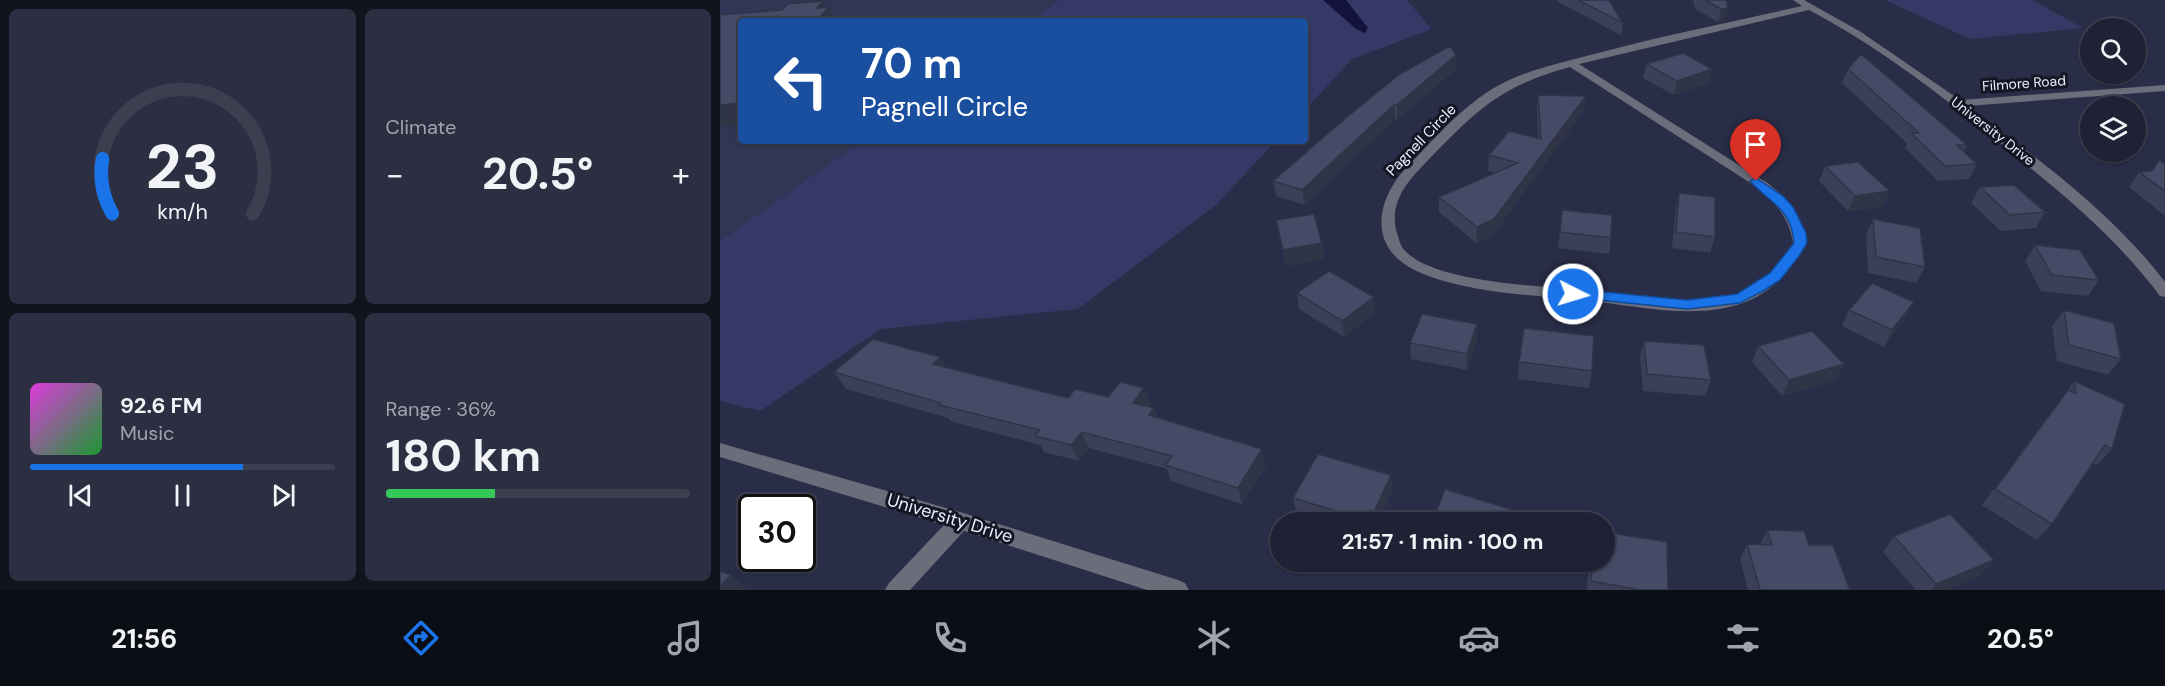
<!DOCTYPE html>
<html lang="en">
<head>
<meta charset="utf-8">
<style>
  body { margin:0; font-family:"DM Sans",sans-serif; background:#2c2f41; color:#f1f3f6; height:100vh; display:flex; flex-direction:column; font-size:22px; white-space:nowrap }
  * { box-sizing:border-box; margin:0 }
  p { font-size:20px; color:#a1a4ad }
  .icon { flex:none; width:33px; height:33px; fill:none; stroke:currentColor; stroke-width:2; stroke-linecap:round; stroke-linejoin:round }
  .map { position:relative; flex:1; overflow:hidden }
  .panel { display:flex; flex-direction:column; gap:9px; padding:9px; background:#11131d; width:720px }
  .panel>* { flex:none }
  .guide { position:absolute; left:18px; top:18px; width:570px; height:126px; border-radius:6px; box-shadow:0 2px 4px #0004,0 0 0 2px #3c3f50; background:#1a4fa0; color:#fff; overflow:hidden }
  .buttons { position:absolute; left:1360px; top:18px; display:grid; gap:12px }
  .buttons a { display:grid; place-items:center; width:66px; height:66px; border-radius:50%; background:#1f2235; box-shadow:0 2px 4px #0004,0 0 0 2px #3c3f50; font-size:30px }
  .speed { position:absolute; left:18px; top:494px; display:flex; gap:12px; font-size:30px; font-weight:700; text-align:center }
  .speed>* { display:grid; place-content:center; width:78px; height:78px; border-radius:50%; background:#1f2235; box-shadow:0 2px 4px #0004,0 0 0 2px #3c3f50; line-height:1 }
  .speed .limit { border:3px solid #111; border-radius:9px; background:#fff; color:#111 }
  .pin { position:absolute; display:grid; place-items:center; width:51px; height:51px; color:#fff; margin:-62px -26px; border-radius:50% 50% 50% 0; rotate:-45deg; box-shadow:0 0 6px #0007 }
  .pin .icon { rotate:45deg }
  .me { position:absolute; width:66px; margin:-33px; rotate:95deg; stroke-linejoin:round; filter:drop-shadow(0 0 4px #0008) }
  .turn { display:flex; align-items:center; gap:21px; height:126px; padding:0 24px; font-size:27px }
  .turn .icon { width:78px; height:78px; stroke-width:2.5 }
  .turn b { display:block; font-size:42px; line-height:51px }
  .big { font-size:45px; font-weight:700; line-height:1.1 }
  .panel .card { flex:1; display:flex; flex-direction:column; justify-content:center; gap:9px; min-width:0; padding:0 21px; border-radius:9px; background:#2c2f41 }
  .panel .dial { align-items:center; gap:0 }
  .dial svg { height:156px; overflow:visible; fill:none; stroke:#3c3f50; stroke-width:7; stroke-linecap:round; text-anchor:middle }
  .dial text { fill:#f1f3f6; stroke:none }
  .song { display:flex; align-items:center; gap:18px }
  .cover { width:72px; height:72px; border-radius:9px; background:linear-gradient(135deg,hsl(300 70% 55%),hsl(130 70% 35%)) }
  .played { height:6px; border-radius:3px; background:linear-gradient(90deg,#1a73e8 70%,#3c3f50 70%) }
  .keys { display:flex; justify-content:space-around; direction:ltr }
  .heat { display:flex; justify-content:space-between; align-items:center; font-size:33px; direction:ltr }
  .charge { height:9px; border-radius:4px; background:linear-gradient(90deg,#34c759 36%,#3c3f50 0) }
  .panel .tiles { flex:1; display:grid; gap:9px; grid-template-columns:repeat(2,1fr) }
  .trip { position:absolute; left:550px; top:512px; width:345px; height:60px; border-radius:30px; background:#1f2235; box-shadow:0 2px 4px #0004,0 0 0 2px #3c3f50; font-weight:700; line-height:60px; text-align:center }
  .menu { display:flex; height:96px; justify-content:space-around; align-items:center; background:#0c0e15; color:#a1a4ad }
  .menu .icon { width:42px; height:42px }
  .menu .on { color:#1a73e8 }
  .menu b { font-size:27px; color:#f1f3f6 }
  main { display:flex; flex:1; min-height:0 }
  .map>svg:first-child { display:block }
  .built { fill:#323655 }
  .green { fill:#343965 }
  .water { fill:#12123d }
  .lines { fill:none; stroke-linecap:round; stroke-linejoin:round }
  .minor { fill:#6b6d7b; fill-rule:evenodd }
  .wall { fill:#3b4058 }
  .shaded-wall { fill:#303447 }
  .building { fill:#454a66; stroke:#303447; stroke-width:1.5 }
  .route { fill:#1a73e8; stroke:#114b97; stroke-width:1.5 }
  .labels { text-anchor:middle; stroke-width:6; stroke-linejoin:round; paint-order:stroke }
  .far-street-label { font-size:14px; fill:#eaedff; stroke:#141622 }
  .street-label { font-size:15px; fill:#eaedff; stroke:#141622 }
  .near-street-label { font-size:18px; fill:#eaedff; stroke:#141622 }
</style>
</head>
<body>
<main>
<section class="panel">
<div class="tiles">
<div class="card dial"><svg viewBox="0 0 100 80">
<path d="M14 69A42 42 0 1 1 86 69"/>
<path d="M14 69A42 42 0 0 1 9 41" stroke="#1a73e8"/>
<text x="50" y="56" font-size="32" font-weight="700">23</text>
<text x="50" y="72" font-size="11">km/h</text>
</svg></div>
<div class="card"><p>Climate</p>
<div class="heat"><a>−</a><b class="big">20.5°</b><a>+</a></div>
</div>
<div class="card">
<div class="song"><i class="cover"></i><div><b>92.6 FM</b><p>Music</p></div></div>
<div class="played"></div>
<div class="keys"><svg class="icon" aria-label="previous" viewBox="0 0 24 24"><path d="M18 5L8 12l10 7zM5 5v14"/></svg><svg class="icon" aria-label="pause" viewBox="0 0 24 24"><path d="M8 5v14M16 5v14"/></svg><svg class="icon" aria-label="next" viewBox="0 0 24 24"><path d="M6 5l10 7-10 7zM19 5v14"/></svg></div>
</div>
<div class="card"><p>Range · 36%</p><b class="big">180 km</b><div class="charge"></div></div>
</div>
</section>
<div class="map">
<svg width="1445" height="590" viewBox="0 0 1445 590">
  <rect width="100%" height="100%" fill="#292d47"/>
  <path class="built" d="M0,0H340L311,21H21V141H141L0,241Z"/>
  <path class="green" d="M340,0H687L712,29L632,59L585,110V21H311Z
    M1165,0H1312L1363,28L1250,39Z
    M141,141H556L495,206L358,309L161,329L40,411L0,401V241Z"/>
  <path class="water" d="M603,0H626L648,28L645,33L636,29Z"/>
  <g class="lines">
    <path class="minor" d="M1073,0H1084L1141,32L1240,100L1445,85V91L1247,106C1317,158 1392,212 1445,282V297L1440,296C1398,240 1347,197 1293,154C1229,101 1163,49 1089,10L859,64L1049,184L1064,197L1078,215L1087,243C1073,267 1054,290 1028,301C978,322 914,305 862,300C814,295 706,292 673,254C650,227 665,191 685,169C712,141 740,109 772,89C802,71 837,64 870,55C940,36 1011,22 1082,6ZM850,67L1032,184C1053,200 1069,215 1073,243C1061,264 1041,285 1017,294C978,309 906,294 864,290C823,286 707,283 682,247C679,242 678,235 676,230C669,198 692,177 712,156C760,107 782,86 850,67Z
      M0,443L240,512L458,580L465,583L469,590H427L244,531L190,590H165L169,583L224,525L0,457Z"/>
  </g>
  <path class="wall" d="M837,0H889L903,23L901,35L838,2Z
    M973,0H1006L1005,21L998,22L975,9Z
    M736,55V69L677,120L675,119L585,205L556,196L553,181Z
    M926,64L992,69L989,83L954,95L923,78Z
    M1128,69L1247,145L1244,152L1257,164L1249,179L1218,181L1185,148L1187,143L1122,83Z
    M818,95L866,96L864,110L773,235L756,243L719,212V197L776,173L768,171L769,155L818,139L817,109Z
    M1445,164V216L1409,187L1419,172L1431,171Z
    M1105,166L1163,207L1128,211L1099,181Z
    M1260,187L1325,212L1316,228L1281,231L1251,203Z
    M959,193L995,237L990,253L952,248L956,208Z
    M842,210L891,238L889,254L838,248Z
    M1153,219L1205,267L1196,283L1148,273L1146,235Z
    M556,220L602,243L604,259L566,266Z
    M1315,245L1379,280L1368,296L1321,291L1305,261Z
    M577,293L655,313L624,337L579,309Z
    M1129,310L1185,319L1164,347L1122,326Z
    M1344,310L1401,359L1388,375L1337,361L1332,326Z
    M757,324V341L747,370L691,359L690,343Z
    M924,341L991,380L985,396L923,391L920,357Z
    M1038,346L1124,364L1116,380L1062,396L1032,362Z
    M799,362L872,371L869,388L798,379Z
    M226,367L348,398L388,397L424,388L431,405L429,407L434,408L438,418L546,466L522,504L451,481L447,469L369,448L359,461L324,452L320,445L230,421L228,418L126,389L114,372Z
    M1354,381L1392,449L1377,465L1373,463L1332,524L1317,540L1262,505Z
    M671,475L672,491L658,522H603L577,514L573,498Z
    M1047,530L1089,545L1130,590H1028L1020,559L1027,544H1040Z
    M1174,536L1274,560L1261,575L1226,590H1196L1163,552Z
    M739,561H780L776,573Z
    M869,561H885L948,590H867Z"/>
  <path class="shaded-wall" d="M103,1L107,9L108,7L116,21H97V8Z
    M1008,8L1005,21L998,22L1001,9Z
    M162,16L165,21H159Z
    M736,55V69L677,120V105Z
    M992,69L989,83L954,95L957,81Z
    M866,96L864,110L773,235L756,243L757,227Z
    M21,102V125L0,127V105Z
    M674,105L675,119L585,205L582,190Z
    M1170,191L1163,207L1128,211L1135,196Z
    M602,243L604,259L566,266L563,250Z
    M654,297L655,313L624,337L622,321Z
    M1194,302L1185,319L1164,347L1172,330Z
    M757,324V341L747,370V354Z
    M220,357L230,373L213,364Z
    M1124,364L1116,380L1062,396L1069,380Z
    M424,388L431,405L420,419L413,403Z
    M434,408L440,425L429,415Z
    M362,432L369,448L359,461L351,445Z
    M542,449L546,466L522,504L518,488Z
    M671,475L672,491L658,522H650Z
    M1274,560L1261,575L1226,590H1211L1216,584Z
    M777,561H780L776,573Z
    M11,575L28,590H0V586Z"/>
  <path class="building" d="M858,0H889L903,23Z
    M985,0H1006L1008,8L1001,9Z
    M103,1L97,8L108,7L97,21H21V102L20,103L0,105V15L62,10L68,4Z
    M162,16L159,21H99Z
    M730,46L736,55L677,105H674L582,190L553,181L627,117L680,74Z
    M963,53L992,69L957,81L926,64Z
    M1141,54L1247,145H1237L1257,164L1225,166L1191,133H1199L1128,69Z
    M818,95L866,96L774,219L757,227L719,197L798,163L769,155L789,131L821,139Z
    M1439,160L1445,164V191L1419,172L1432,171Z
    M1138,162L1170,191L1135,196L1105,166Z
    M1294,185L1325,212L1290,215L1260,187Z
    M959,193L995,197V237L956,232Z
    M842,210L892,215L891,238L840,232Z
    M594,214L602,243L563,250L556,220Z
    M1153,219L1200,228L1205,267L1156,257Z
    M1315,245L1360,250L1379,280L1332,275Z
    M609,271L654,297L622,321L577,293Z
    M1152,283L1194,302L1172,330L1129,310Z
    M1344,310L1394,323L1401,359L1349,345Z
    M702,314L757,324L747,354L690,343Z
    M804,328L874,336L872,371L799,362Z
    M1092,331L1124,364L1069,380L1038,346Z
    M153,339L220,357L213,364L348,398L355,389L388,397L400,382L424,388L413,403L434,408L429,415L542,449L518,488L445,465L452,456L362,432L351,445L315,436L320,430L219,405L221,403L114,372Z
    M924,341L984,345L991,380L927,374Z
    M1354,381L1405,404L1392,449L1385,445L1332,524L1275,489L1348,390L1356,393Z
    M598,454L671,475L650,521L573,498Z
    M725,489L793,510L789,522H712Z
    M1230,514L1274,560L1216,584L1174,536Z
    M1047,530L1084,531L1089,545H1113L1130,590H1040L1027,544L1052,545Z
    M885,532L947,542L948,590H920L871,581L872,561H885Z
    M0,571L11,575L0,586Z"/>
  <path class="route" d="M1036,178L1063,196L1073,207L1086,233L1087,243L1079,256L1060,280L1043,291L1020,303L967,309L848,297L846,294L848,290L853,289L967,300L1017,294L1050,273L1074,243C1072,209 1049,202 1030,181Z"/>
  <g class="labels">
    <g class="far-street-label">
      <text transform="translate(1304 83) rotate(-4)" y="5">Filmore Road</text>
      <text transform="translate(1273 131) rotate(38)" y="5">University Drive</text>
    </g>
    <g class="street-label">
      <text transform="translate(701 140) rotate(-46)" y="5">Pagnell Circle</text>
    </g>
    <g class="near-street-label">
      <text transform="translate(230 518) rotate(17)" y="6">University Drive</text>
    </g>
  </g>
</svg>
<div class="buttons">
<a><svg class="icon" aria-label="search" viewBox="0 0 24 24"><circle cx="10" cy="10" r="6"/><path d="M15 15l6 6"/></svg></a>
<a><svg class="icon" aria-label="layers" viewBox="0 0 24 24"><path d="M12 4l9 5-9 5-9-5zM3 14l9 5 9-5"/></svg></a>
</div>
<div class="speed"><div class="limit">30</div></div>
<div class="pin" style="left:1036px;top:181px;background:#d93025"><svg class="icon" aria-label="arrive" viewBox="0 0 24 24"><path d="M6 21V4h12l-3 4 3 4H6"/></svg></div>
<svg class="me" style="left:853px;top:294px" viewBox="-20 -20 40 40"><circle r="17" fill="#1a73e8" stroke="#fff" stroke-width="3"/><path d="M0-11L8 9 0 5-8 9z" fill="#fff"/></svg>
<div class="trip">21:57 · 1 min · 100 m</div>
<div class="guide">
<div class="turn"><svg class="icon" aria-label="left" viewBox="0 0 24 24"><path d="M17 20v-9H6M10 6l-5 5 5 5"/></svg><div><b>70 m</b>Pagnell Circle</div></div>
</div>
</div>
</main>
<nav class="menu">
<b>21:56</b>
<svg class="icon on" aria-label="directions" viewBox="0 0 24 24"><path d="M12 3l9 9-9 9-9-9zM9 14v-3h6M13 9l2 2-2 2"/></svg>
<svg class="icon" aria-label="music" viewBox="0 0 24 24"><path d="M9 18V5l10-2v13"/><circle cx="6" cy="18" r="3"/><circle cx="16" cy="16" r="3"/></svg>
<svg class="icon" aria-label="phone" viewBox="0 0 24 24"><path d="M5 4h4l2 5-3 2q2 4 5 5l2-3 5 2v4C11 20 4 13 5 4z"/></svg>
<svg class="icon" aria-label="climate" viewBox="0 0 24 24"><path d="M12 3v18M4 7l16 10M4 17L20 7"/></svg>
<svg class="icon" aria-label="car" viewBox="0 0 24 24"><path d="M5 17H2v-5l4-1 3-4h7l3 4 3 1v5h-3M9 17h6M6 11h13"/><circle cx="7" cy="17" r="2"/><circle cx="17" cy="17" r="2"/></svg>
<svg class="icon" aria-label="filters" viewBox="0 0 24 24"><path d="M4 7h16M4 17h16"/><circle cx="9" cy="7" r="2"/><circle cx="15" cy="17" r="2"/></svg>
<b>20.5°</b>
</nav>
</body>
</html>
